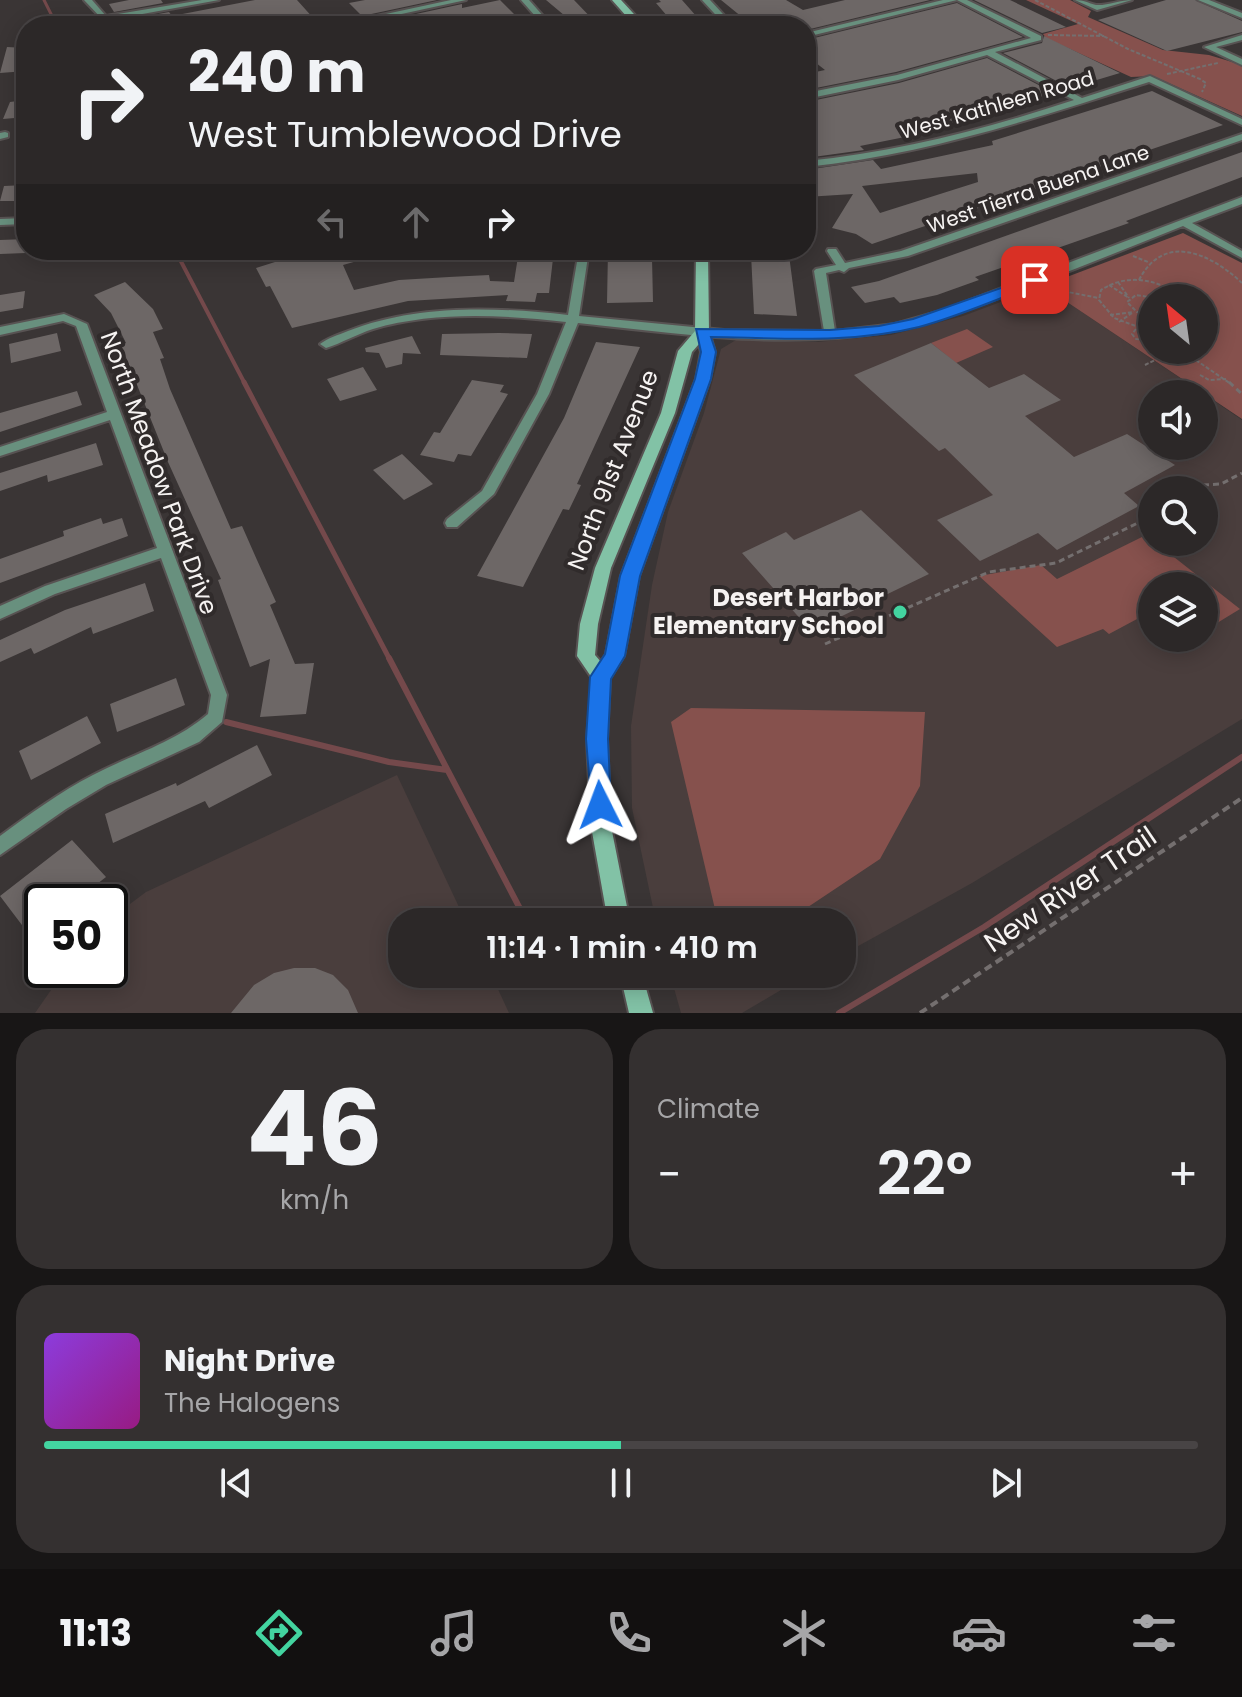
<!DOCTYPE html>
<html lang="en">
<head>
<meta charset="utf-8">
<style>
  body { margin:0; font-family:Poppins,sans-serif; background:#343030; color:#f1f3f6; height:100vh; display:flex; flex-direction:column; font-size:30px; white-space:nowrap }
  * { box-sizing:border-box; margin:0 }
  p { font-size:26px; color:#a6a6a8 }
  .icon { flex:none; width:44px; height:44px; fill:none; stroke:currentColor; stroke-width:2; stroke-linecap:round; stroke-linejoin:round }
  .map { position:relative; height:1013px; overflow:hidden }
  .details { display:flex; flex-direction:column; gap:16px; padding:16px; background:#181616; flex:1 }
  .details>* { flex:none }
  .banner { position:absolute; left:16px; top:16px; width:800px; height:244px; border-radius:32px; box-shadow:0 4px 20px #0003,0 0 0 2px #484445; background:#2c2828; color:#f1f3f6; overflow:hidden }
  .needle { width:52px; rotate:331deg }
  .tools { position:absolute; left:1138px; top:284px; display:grid; gap:16px }
  .tools a { display:grid; place-items:center; width:80px; height:80px; border-radius:50%; background:#2c2828; box-shadow:0 4px 20px #0003,0 0 0 2px #484445; font-size:40px }
  .speed { position:absolute; left:24px; top:884px; display:flex; gap:16px; font-size:40px; font-weight:700; text-align:center }
  .speed>* { display:grid; place-content:center; width:104px; height:104px; border-radius:50%; background:#2c2828; box-shadow:0 4px 20px #0003,0 0 0 2px #484445; line-height:1 }
  .speed .limit { border:4px solid #111; border-radius:12px; background:#fff; color:#111 }
  .pin { position:absolute; display:grid; place-items:center; width:68px; height:68px; color:#fff; margin:-34px; border-radius:16px; box-shadow:0 4px 12px #0006 }
  .me { position:absolute; width:88px; margin:-44px; rotate:357deg; stroke-linejoin:round; filter:drop-shadow(0 0 6px #0008) }
  .turn { display:flex; align-items:center; gap:28px; height:168px; padding:0 40px; font-size:36px }
  .turn .icon { width:104px; height:104px; stroke-width:2.5 }
  .turn b { display:block; font-size:56px; line-height:68px }
  .lanes { display:flex; align-items:center; height:76px; padding:0 40px; background:#0003; justify-content:center; gap:40px; direction:ltr }
  .lanes .off { opacity:.35 }
  .big { font-size:60px; font-weight:600; line-height:1.1 }
  .details .card { flex:1; display:flex; flex-direction:column; justify-content:center; gap:12px; min-width:0; padding:0 28px; border-radius:32px; background:#343030 }
  .details .dial { align-items:center; gap:0 }
  .dial b { font-size:104px; line-height:1 }
  .song { display:flex; align-items:center; gap:24px }
  .cover { width:96px; height:96px; border-radius:12px; background:linear-gradient(135deg,hsl(270 70% 55%),hsl(310 70% 35%)) }
  .played { height:8px; border-radius:4px; background:linear-gradient(90deg,#43d4a0 50%,#484445 50%) }
  .keys { display:flex; justify-content:space-around; direction:ltr }
  .heat { display:flex; justify-content:space-between; align-items:center; font-size:44px; direction:ltr }
  .details .tiles { flex:1; display:grid; gap:16px; grid-template-columns:1fr 1fr }
  .card:last-child { grid-column:span 2 }
  .trip { position:absolute; left:388px; top:908px; width:468px; height:80px; border-radius:32px; background:#2c2828; box-shadow:0 4px 20px #0003,0 0 0 2px #484445; font-weight:600; line-height:80px; text-align:center }
  .dock { display:flex; height:128px; justify-content:space-around; align-items:center; background:#121010; color:#a6a6a8 }
  .dock .icon { width:56px; height:56px }
  .dock .current { color:#43d4a0 }
  .dock b { font-size:36px; color:#f1f3f6 }
  .map>svg:first-child { display:block }
  .built { fill:#4a3e3d; fill-rule:evenodd }
  .green { fill:#86514d; fill-rule:evenodd }
  .lines { fill:none; stroke-linecap:round; stroke-linejoin:round }
  .stream-far3 { stroke:#74494b; stroke-width:3 }
  .stream-far2 { stroke:#74494b; stroke-width:4 }
  .stream-far1 { stroke:#74494b; stroke-width:5 }
  .stream { stroke:#74494b; stroke-width:6 }
  .building { fill:#6d6766; fill-rule:evenodd }
  .minor-casing { stroke:#585353; stroke-width:4 }
  .secondary-casing { stroke:#585353; stroke-width:4 }
  .path-far2 { stroke:#746f6f; stroke-width:2; stroke-dasharray:4 2; stroke-linecap:butt }
  .path-far1 { stroke:#746f6f; stroke-width:3; stroke-dasharray:6 4; stroke-linecap:butt }
  .path { stroke:#746f6f; stroke-width:4; stroke-dasharray:8 5; stroke-linecap:butt }
  .minor { fill:#68907e; fill-rule:evenodd }
  .secondary { fill:#82c2a6; fill-rule:evenodd }
  .route { fill:#1a73e8; stroke:#114b97; stroke-width:2 }
  .poi-dot { fill:#43d4a0; stroke:#302b2b; stroke-width:3 }
  .labels { text-anchor:middle; stroke-width:8; stroke-linejoin:round; paint-order:stroke }
  .far-street-label { font-size:20px; fill:#f6f3f2; stroke:#302b2b }
  .street-label { font-size:24px; fill:#f6f3f2; stroke:#302b2b }
  .poi-label { font-size:24px; font-weight:bold; fill:#f6f3f2; stroke:#302b2b; text-anchor:end }
  .near-street-label { font-size:28px; fill:#f6f3f2; stroke:#302b2b }
</style>
</head>
<body>
<div class="map">
<svg width="1242" height="1013" viewBox="0 0 1242 1013">
  <rect width="100%" height="100%" fill="#3a3535"/>
  <path class="built" d="M1043,286L1204,394H1152V446H1204V394L1242,420V719L972,883L842,955V922H656L632,808L631,726L652,585L668,512L704,413L721,349L736,340L817,342L891,335L963,316ZM1152,490H1204V542H1152ZM1152,586H1204V638H1152Z
    M397,775L466,922H402V974H491L509,1013H35L65,970H110V919L146,892Z
    M670,974H808L742,1013H681Z"/>
  <path class="green" d="M1026,0H1070L1091,11L1088,17L1163,50L1209,55L1242,65V116L1153,76L1131,77L1046,38L1043,34L1078,24Z
    M1183,233L1242,263V419L1043,286ZM1152,298H1204V350H1152Z
    M967,329L993,347L956,363L931,343Z
    M1146,535L1240,609L1204,631V586H1152V611L1109,634L1103,629L1057,647L979,576L1041,565L1057,579Z
    M691,708L925,712L920,786L880,859L808,907L771,922H718L671,722Z"/>
  <g class="lines">
    <path class="stream-far3" d="M44,0L57,26"/>
    <path class="stream-far2" d="M175,250L245,384"/>
    <path class="stream-far1" d="M244,382L390,660"/>
    <path class="stream" d="M389,658L527,922
      M226,722L389,762L447,770
      M839,1013L984,927L1242,757"/>
  </g>
  <path class="building" d="M129,0H161L163,3L114,12L109,4Z
    M255,0H297L315,20L283,26H123L120,21L169,12L172,16Z
    M365,0H437L362,16L349,3Z
    M500,0L526,26L370,24L462,4V8Z
    M546,0H574L599,26H577Z
    M659,0H682L705,26L674,24L656,3L661,2Z
    M721,0H786L803,10L845,0H930L806,30V26H753Z
    M974,0H1010L1066,27L1042,33Z
    M1166,0H1195L1242,21V32L1167,51L1098,20Z
    M957,3L1023,37L896,72L806,90V74L825,70L806,55V40Z
    M1044,36L1120,73L1070,88L1003,53L1042,43Z
    M7,47L26,48V71L0,73Z
    M987,58L1054,93L910,136L860,146L864,150L806,158V102L899,83Z
    M1152,91L1223,125L872,244L856,234L832,228L853,194L806,197V170L873,160L881,169L993,145L992,141ZM977,173L978,182L880,213L862,186Z
    M26,100V117L3,119L10,102Z
    M1242,152V177L1126,221L1129,223L975,277L979,280L937,295L900,303L894,297L865,303L851,287L879,281Z
    M26,185V201H0L4,186Z
    M26,239V253L0,254V240Z
    M313,250H381L382,254L343,265L354,290L399,280L449,277L489,275L490,281L514,282L519,250H554L549,293H537L535,302L506,301L508,295L408,301L292,328L270,286L266,287L256,268Z
    M608,250H646L647,258H652L653,302L607,303Z
    M751,254L789,255L797,316L754,314Z
    M125,282L153,309L163,329L153,332L164,358L160,359L170,389L231,529L242,526L257,560L276,602L270,605L295,664L314,663L306,714L260,717L270,659L250,667L218,580L221,579L168,462L121,345L126,343L111,313L94,295Z
    M25,291L23,308L0,312V295Z
    M57,333L61,351L11,363L9,344Z
    M499,333L532,334L527,358L440,355L442,334Z
    M412,336L421,354L403,353L402,364L386,368L379,353L366,352L365,348Z
    M596,342L640,347L577,484L581,485L569,510L563,509L523,587L477,576L564,418Z
    M931,343L989,388L1024,374L1061,400L1025,416L1074,457L1127,434L1175,465L1124,493L1139,506L1057,550L1038,533L980,561L937,520L993,495L945,448L939,451L854,375Z
    M363,367L377,390L340,401L327,379Z
    M472,380L504,385L500,392L508,394L471,456L458,454L454,462L420,455L434,432L440,433Z
    M77,391L82,405L0,432V413Z
    M96,443L103,465L48,482L47,475L0,491V473Z
    M402,454L433,484L404,500L373,470Z
    M861,510L929,574L811,631L742,553L786,532L794,540Z
    M101,518L103,524L122,518L128,536L0,583V559L64,536L63,531Z
    M145,583L154,611L93,634L91,627L34,654L31,648L0,662V640L65,610Z
    M176,678L185,705L117,732L110,704Z
    M87,716L101,743L31,780L19,751Z
    M257,745L272,775L209,808L205,801L113,843L105,814L176,783L177,786Z
    M72,840L106,877L74,902H42V928L31,937L0,896Z
    M294,968H315L333,975L348,990L358,1013H231L254,985L274,973Z"/>
  <g class="lines">
    <defs>
      <path id="minor" d="M84,0H92L106,16L202,0H219L104,21Z
        M451,0H466L346,26H330Z
        M521,0H529L552,26H544Z
        M702,0H710L734,26H726Z
        M943,0H957L806,37V33Z
        M957,0H967L1041,36V40L995,52L1082,98L1150,76L1242,119V125L1149,82C1036,118 925,155 806,167V161C898,152 986,129 1074,100L987,55L898,80L806,99V93L897,75L1031,38Z
        M1075,0C1084,0 1088,3 1096,5C1106,6 1121,0 1132,0L1097,10Z
        M1198,0H1209L1242,13V18Z
        M1242,35V40L1216,47L1242,59V65L1204,47Z
        M5,132L8,133V137L0,139V133Z
        M1242,134V140L908,256L849,268L844,272L839,270L826,273L835,331L895,324L944,310L1242,197V204L1192,223L1242,251V258L1183,226C1123,250 1063,274 1002,297C966,310 930,324 892,331C789,350 681,334 578,323L549,394L494,494L457,527H447L445,523L447,519L482,491L537,394L566,322C503,315 435,311 373,329C357,334 342,343 326,348L320,344C328,338 338,335 348,331C416,304 496,307 568,315L579,250H589L579,316L724,330L824,331L814,271L816,269L836,265L827,251L828,249H836L845,263L901,251Z
        M26,218V224L0,225V219Z
        M241,250H263C259,255 245,255 241,250Z
        M64,314L87,324L227,695L222,722L199,742L106,785L66,809L0,855V836C30,814 60,792 93,775C133,754 174,743 208,714L211,695L161,558L55,594L0,619V606L45,586L157,548L110,420L0,456V447L107,412L76,326L63,321L0,335V327Z"/>
      <path id="secondary" d="M612,0H621L645,26H635Z
        M696,250H708L709,332L715,352L710,379L639,576L624,656L610,678L607,739L611,826L630,922H608L591,826L587,739L592,678L577,656L580,624L595,568L661,413L678,351L695,331ZM699,344L701,352L696,379L621,576L606,654L601,662L595,655L598,624L611,568L675,413L692,352Z
        M620,974H642L653,1013H629Z"/>
    </defs>
    <use href="#minor" class="minor-casing"/>
    <use href="#secondary" class="secondary-casing"/>
    <path class="path-far2" d="M1035,0L1128,49L1200,79L1206,83L1202,92
      M1048,35L1104,36
      M1167,74L1218,63
      M1133,256L1148,262
      M1139,280C1164,232 1210,253 1242,283
      M1118,282L1129,298
      M1109,285L1129,298
      M1052,289L1099,298
      M1154,298L1173,290
      M1204,306L1214,315L1204,316
      M1110,315L1134,312
      M1152,316L1137,312L1127,302L1136,295L1155,298
      M1119,322L1132,313
      M1136,329L1132,334L1136,339L1152,340
      M1152,332L1114,318L1099,300L1101,290C1129,272 1159,280 1185,298
      M1181,350L1231,384
      M1169,354L1179,360
      M1145,365L1175,350
      M1200,375L1209,380L1226,379"/>
    <path class="path-far1" d="M1229,382L1242,394
      M1203,485L1221,484L1242,473
      M825,644L989,572L1056,563L1152,516"/>
    <path class="path" d="M920,1013L1242,798"/>
    <use href="#minor" class="minor"/>
    <use href="#secondary" class="secondary"/>
  </g>
  <path class="route" d="M1035,276L1042,280L1040,283C1000,298 960,316 919,327C851,344 780,338 711,337L716,352L711,379L640,576L625,656L611,679L608,739L611,805L608,812L600,815L592,812L586,739L590,677L605,654L620,576L695,379L701,352L696,329L830,330L879,326L913,319Z"/>
  <circle class="poi-dot" cx="900" cy="612" r="8"/>
  <g class="labels">
    <g class="far-street-label">
      <text transform="translate(997 105) rotate(-16)" y="7">West Kathleen Road</text>
      <text transform="translate(1038 189) rotate(-19)" y="7">West Tierra Buena Lane</text>
    </g>
    <g class="street-label">
      <text transform="translate(613 470) rotate(-69)" y="8">North 91st Avenue</text>
      <text transform="translate(159 473) rotate(70)" y="8">North Meadow Park Drive</text>
    </g>
    <g class="poi-label">
      <text x="884" y="606">Desert Harbor<tspan x="884" dy="28">Elementary School</tspan></text>
    </g>
    <g class="near-street-label">
      <text transform="translate(1070 889) rotate(-34)" y="10">New River Trail</text>
    </g>
  </g>
</svg>
<div class="tools">
<a><svg class="needle" viewBox="-14 -14 28 28"><path d="M0-13l5 13h-10z" fill="#e53935"/><path d="M0 13l5-13h-10z" fill="#a6a6a8"/></svg></a>
<a><svg class="icon" aria-label="sound" viewBox="0 0 24 24"><path d="M4 9h4l5-4v14l-5-4H4zM17 9q2 3 0 6"/></svg></a>
<a><svg class="icon" aria-label="search" viewBox="0 0 24 24"><circle cx="10" cy="10" r="6"/><path d="M15 15l6 6"/></svg></a>
<a><svg class="icon" aria-label="layers" viewBox="0 0 24 24"><path d="M12 4l9 5-9 5-9-5zM3 14l9 5 9-5"/></svg></a>
</div>
<div class="speed"><div class="limit">50</div></div>
<div class="pin" style="left:1035px;top:280px;background:#d93025"><svg class="icon" aria-label="arrive" viewBox="0 0 24 24"><path d="M6 21V4h12l-3 4 3 4H6"/></svg></div>
<svg class="me" style="left:600px;top:805px" viewBox="-20 -20 40 40"><path d="M0-17L14 15 0 8-14 15z" fill="#1a73e8" stroke="#fff" stroke-width="4"/></svg>
<div class="trip">11:14 · 1 min · 410 m</div>
<div class="banner">
<div class="turn"><svg class="icon" aria-label="right" viewBox="0 0 24 24"><path d="M7 20v-9h11M14 6l5 5-5 5"/></svg><div><b>240 m</b>West Tumblewood Drive</div></div>
<div class="lanes"><svg class="icon off" aria-label="left" viewBox="0 0 24 24"><path d="M17 20v-9H6M10 6l-5 5 5 5"/></svg><svg class="icon off" aria-label="ahead" viewBox="0 0 24 24"><path d="M12 20V5M6 11l6-6 6 6"/></svg><svg class="icon" aria-label="right" viewBox="0 0 24 24"><path d="M7 20v-9h11M14 6l5 5-5 5"/></svg></div>
</div>
</div>
<section class="details">
<div class="tiles">
<div class="card dial"><b>46</b><p>km/h</p></div>
<div class="card"><p>Climate</p>
<div class="heat"><a>−</a><b class="big">22°</b><a>+</a></div>
</div>
<div class="card">
<div class="song"><i class="cover"></i><div><b>Night Drive</b><p>The Halogens</p></div></div>
<div class="played"></div>
<div class="keys"><svg class="icon" aria-label="previous" viewBox="0 0 24 24"><path d="M18 5L8 12l10 7zM5 5v14"/></svg><svg class="icon" aria-label="pause" viewBox="0 0 24 24"><path d="M8 5v14M16 5v14"/></svg><svg class="icon" aria-label="next" viewBox="0 0 24 24"><path d="M6 5l10 7-10 7zM19 5v14"/></svg></div>
</div>
</div>
</section>
<nav class="dock">
<b>11:13</b>
<svg class="icon current" aria-label="directions" viewBox="0 0 24 24"><path d="M12 3l9 9-9 9-9-9zM9 14v-3h6M13 9l2 2-2 2"/></svg>
<svg class="icon" aria-label="music" viewBox="0 0 24 24"><path d="M9 18V5l10-2v13"/><circle cx="6" cy="18" r="3"/><circle cx="16" cy="16" r="3"/></svg>
<svg class="icon" aria-label="phone" viewBox="0 0 24 24"><path d="M5 4h4l2 5-3 2q2 4 5 5l2-3 5 2v4C11 20 4 13 5 4z"/></svg>
<svg class="icon" aria-label="climate" viewBox="0 0 24 24"><path d="M12 3v18M4 7l16 10M4 17L20 7"/></svg>
<svg class="icon" aria-label="car" viewBox="0 0 24 24"><path d="M5 17H2v-5l4-1 3-4h7l3 4 3 1v5h-3M9 17h6M6 11h13"/><circle cx="7" cy="17" r="2"/><circle cx="17" cy="17" r="2"/></svg>
<svg class="icon" aria-label="filters" viewBox="0 0 24 24"><path d="M4 7h16M4 17h16"/><circle cx="9" cy="7" r="2"/><circle cx="15" cy="17" r="2"/></svg>
</nav>
</body>
</html>
